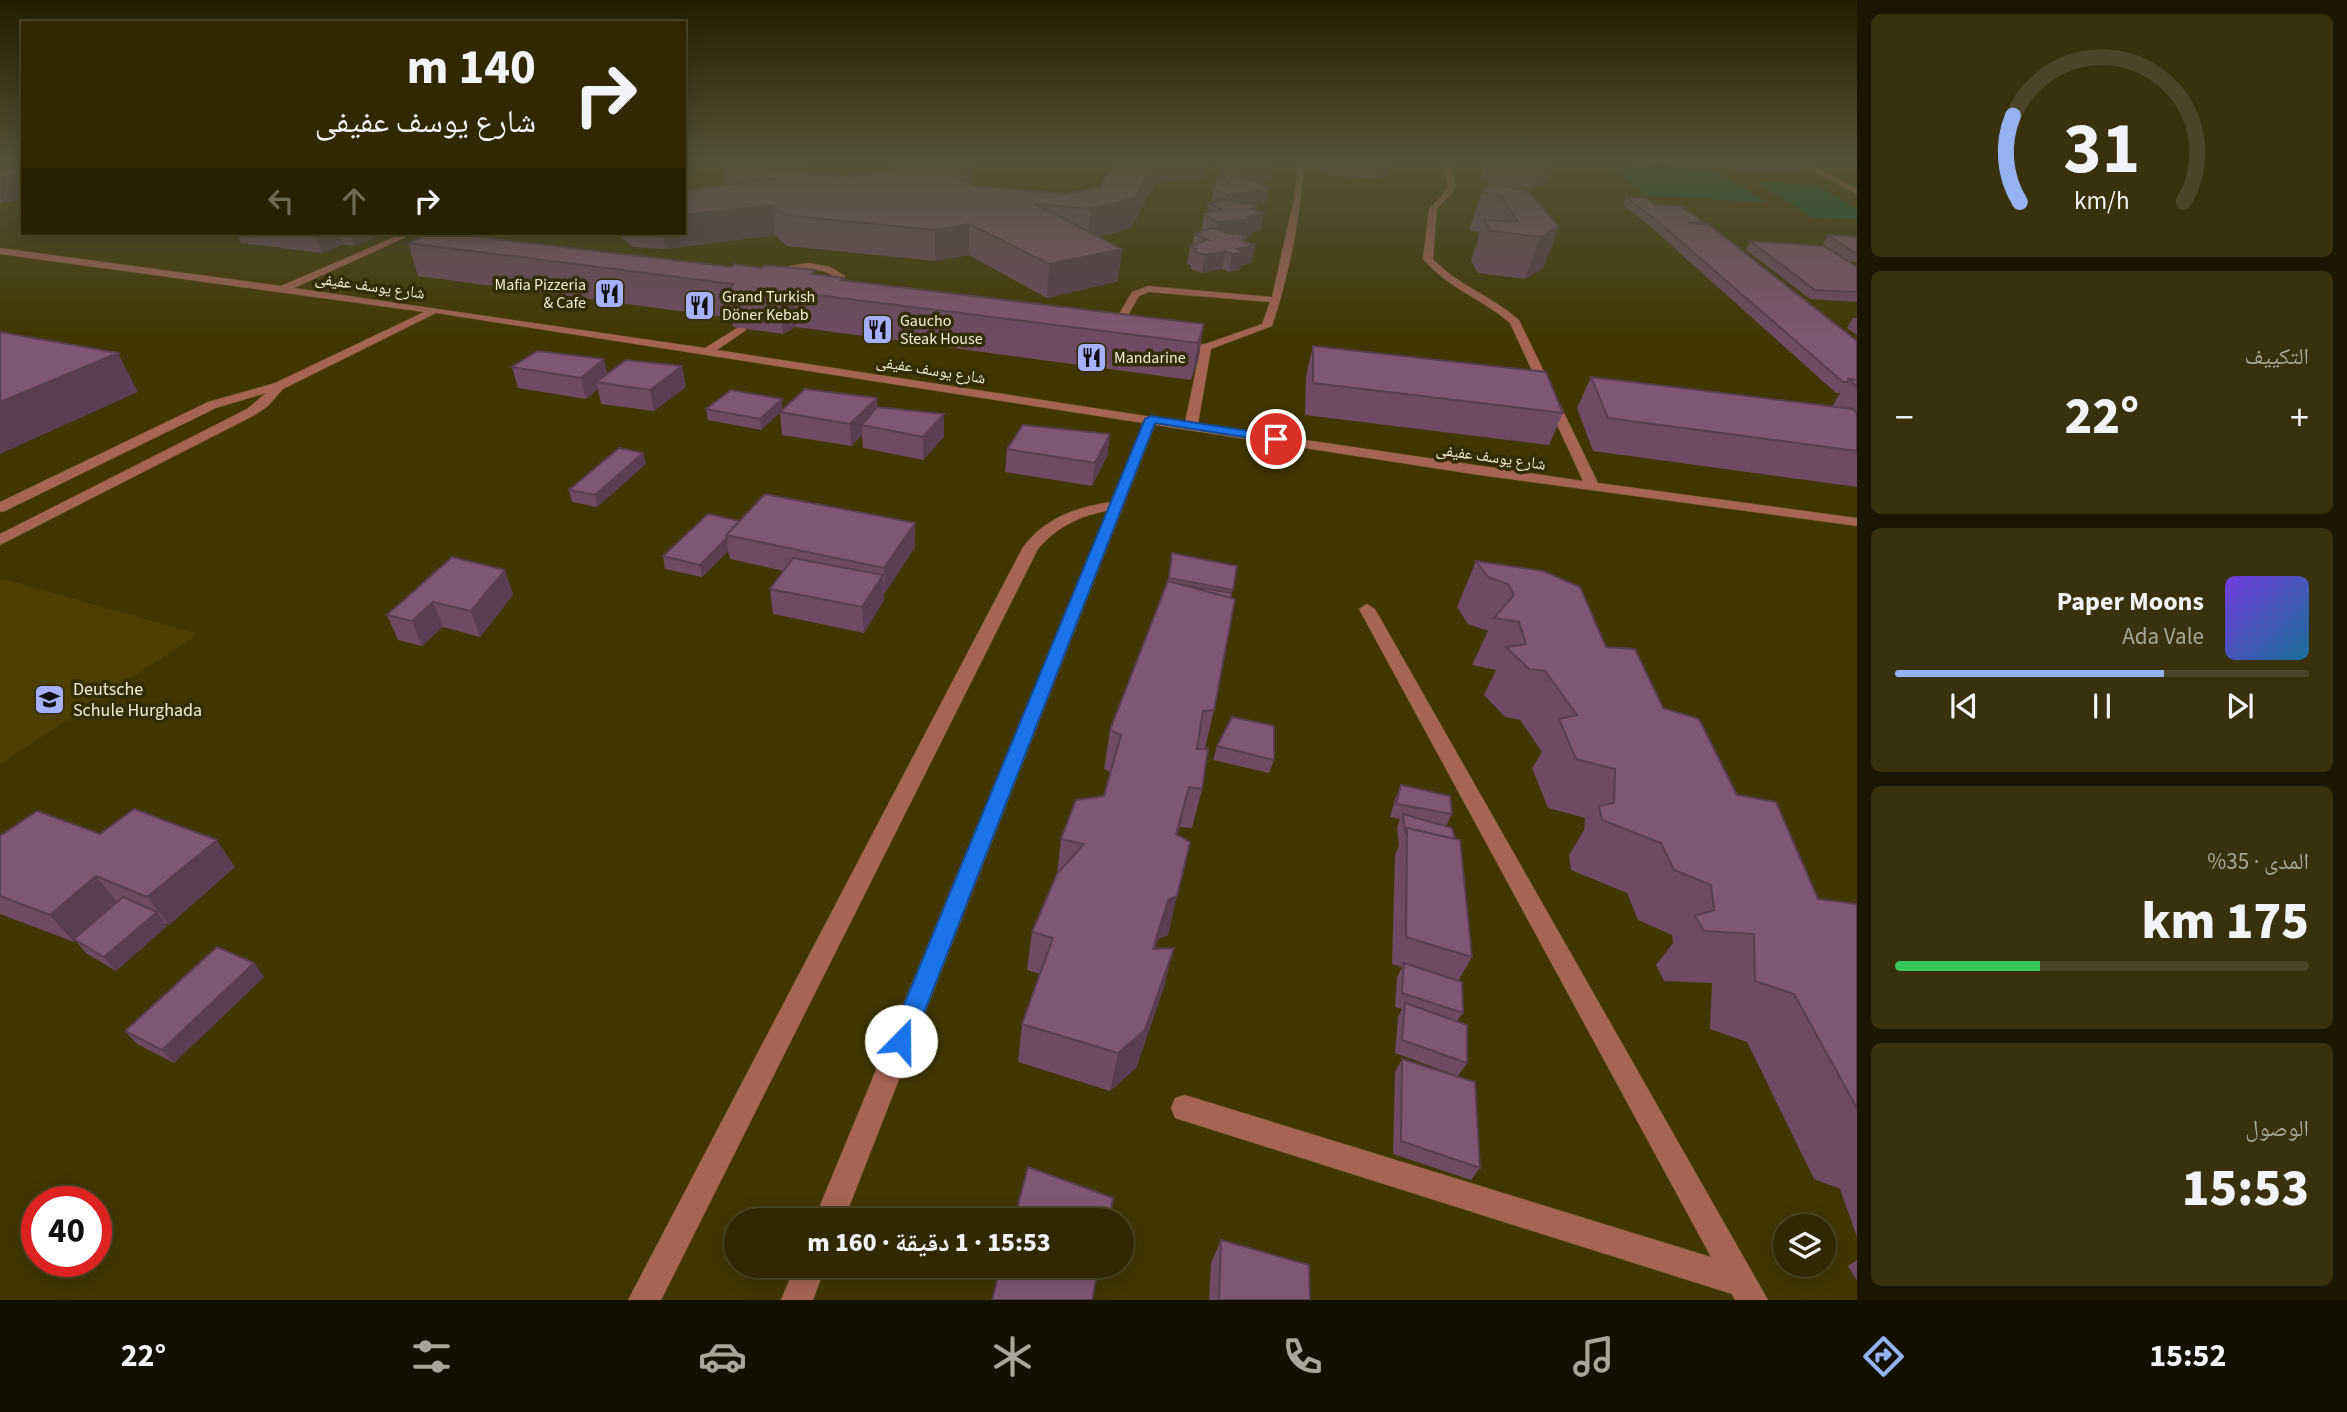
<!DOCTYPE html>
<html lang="ar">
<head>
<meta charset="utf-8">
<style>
  body { margin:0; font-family:"Source Sans 3","Noto Naskh Arabic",sans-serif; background:#39300c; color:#f1f3f6; direction:rtl; height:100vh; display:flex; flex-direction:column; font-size:26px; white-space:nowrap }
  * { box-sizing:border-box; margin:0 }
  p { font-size:23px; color:#a8a699 }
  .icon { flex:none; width:38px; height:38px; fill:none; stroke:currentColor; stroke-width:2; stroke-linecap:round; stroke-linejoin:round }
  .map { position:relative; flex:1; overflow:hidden; direction:ltr }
  .drawer { display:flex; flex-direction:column; gap:14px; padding:14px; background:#1b1601; width:490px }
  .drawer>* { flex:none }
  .banner { position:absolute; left:21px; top:21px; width:665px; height:214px; border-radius:0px; box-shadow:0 4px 18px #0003,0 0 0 2px #4c4424; direction:rtl; background:#312802; color:#f1f3f6; overflow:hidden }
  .tools { position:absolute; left:1773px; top:1214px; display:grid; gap:14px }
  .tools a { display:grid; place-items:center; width:63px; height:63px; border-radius:50%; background:#312802; box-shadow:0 4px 18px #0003,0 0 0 2px #4c4424; font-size:35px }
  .speed { position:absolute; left:21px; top:1186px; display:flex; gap:14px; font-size:35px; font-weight:700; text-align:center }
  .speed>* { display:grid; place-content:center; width:91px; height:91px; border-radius:50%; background:#312802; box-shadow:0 4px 18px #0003,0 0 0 2px #4c4424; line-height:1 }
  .speed .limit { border:10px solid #d22; background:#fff; color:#111 }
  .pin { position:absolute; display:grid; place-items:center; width:60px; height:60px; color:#fff; margin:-30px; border:4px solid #fff; border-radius:50%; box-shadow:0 2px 7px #0007 }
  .me { position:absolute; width:77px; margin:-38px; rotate:22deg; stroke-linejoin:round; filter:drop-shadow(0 0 5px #0008) }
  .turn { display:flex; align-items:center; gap:24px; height:147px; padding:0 35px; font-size:32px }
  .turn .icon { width:91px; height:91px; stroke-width:2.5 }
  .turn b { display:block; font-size:49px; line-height:60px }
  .lanes { display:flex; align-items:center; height:66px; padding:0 35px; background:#0003; justify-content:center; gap:35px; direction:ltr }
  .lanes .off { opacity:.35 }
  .big { font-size:52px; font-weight:800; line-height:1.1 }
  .drawer .tile { flex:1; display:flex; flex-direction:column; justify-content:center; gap:10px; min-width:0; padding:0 24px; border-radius:10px; background:#39300c }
  .drawer .dial { align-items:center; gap:0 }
  .dial svg { height:182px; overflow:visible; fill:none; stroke:#4c4424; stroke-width:7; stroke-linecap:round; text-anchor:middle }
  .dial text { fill:#f1f3f6; stroke:none }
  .song { display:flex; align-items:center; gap:21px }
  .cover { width:84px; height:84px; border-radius:10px; background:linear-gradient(135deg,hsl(260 70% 55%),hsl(200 70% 35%)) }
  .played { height:7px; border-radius:4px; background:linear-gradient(90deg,#95b2f1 65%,#4c4424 65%) }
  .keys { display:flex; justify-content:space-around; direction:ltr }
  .heat { display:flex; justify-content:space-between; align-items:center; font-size:38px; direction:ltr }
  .charge { height:10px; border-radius:5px; background:linear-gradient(90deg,#34c759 35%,#4c4424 0) }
  .trip { position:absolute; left:724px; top:1208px; width:410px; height:70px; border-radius:35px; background:#312802; box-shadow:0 4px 18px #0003,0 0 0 2px #4c4424; font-weight:800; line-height:70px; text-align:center; direction:rtl }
  .dock { display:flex; height:112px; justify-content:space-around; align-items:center; background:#141001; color:#a8a699 }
  .dock .icon { width:49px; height:49px }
  .dock .active { color:#95b2f1 }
  .dock b { font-size:32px; color:#f1f3f6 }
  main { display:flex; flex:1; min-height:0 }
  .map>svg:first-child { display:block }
  .built { fill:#4c3f00 }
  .green { fill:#0d5834 }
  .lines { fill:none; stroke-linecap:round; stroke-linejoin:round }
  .minor-casing { stroke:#5d5324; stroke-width:1 }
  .minor { fill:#a66452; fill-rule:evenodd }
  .wall { fill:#6d4b65 }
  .shaded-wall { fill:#593d52 }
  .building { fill:#7f5775; stroke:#593d52; stroke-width:2 }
  .route { fill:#1a73e8; stroke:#114b97; stroke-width:2 }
  .labels { text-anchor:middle; stroke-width:7; stroke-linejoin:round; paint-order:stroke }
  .far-poi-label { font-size:16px; fill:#f3edd4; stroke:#342c07; text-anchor:start }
  .far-street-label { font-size:16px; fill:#f3edd4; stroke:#342c07 }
  .poi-label { font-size:18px; fill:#f3edd4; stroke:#342c07; text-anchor:start }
</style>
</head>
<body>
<main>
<section class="drawer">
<div class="tile dial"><svg viewBox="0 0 100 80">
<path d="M14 69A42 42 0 1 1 86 69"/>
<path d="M14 69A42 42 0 0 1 11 31" stroke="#95b2f1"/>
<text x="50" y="56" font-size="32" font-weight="700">31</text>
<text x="50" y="72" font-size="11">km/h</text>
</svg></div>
<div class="tile"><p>التكييف</p>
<div class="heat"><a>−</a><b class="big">22°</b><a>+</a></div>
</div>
<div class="tile">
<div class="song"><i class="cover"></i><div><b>Paper Moons</b><p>Ada Vale</p></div></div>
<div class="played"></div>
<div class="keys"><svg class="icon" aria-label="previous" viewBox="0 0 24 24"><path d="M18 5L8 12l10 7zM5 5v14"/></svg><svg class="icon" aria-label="pause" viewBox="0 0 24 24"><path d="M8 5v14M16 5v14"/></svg><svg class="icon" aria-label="next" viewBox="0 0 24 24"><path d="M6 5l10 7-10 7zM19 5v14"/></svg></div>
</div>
<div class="tile"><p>المدى · 35%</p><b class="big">175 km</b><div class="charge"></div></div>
<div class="tile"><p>الوصول</p><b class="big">15:53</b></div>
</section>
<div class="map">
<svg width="1857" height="1300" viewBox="0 0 1857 1300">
  <rect width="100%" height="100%" fill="#413602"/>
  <path class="built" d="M0,578L198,634L0,764Z"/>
  <path class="green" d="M1606,164L1713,169L1766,202L1648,196Z
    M1756,182L1816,185L1857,209V219L1811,217Z"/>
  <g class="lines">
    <defs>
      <path id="minor" d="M1299,160H1305C1300,216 1290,273 1272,326L1211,349L1198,424L1583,481L1510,323C1483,299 1447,288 1423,259L1429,209L1448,188L1444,160H1450L1456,188L1437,209L1433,259C1457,285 1492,296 1519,320L1598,483L1857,518V526L1479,475L1155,425L844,1220H814L1107,511C1079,516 1057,527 1038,549L661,1300H628L1023,547C1045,518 1076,507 1111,502L1143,423L436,313L283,389L268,406L255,415L0,545V534L247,409L266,393L216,408L5,511L0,512V502L208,402L275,383L424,312L0,254V248L281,286L404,233H415L294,288L705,348L742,325L746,326V330L717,350L1185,422L1200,351H1178L1172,348L1174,346L1205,344L1262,324L1270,302L1149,292L1139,296L1119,331L1120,337H1112L1109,331L1132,292L1148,286L1272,297L1294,198Z
        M1792,160H1800L1857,189V194Z
        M809,263L830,267L845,276L839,283L818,290L813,287L815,285L835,277C815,264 798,270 778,278L773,275L789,266Z
        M1367,604L1375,609L1768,1300H1735L1732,1294L1175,1118L1171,1108L1175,1098L1185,1095L1711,1257L1359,609Z
        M796,1265H826L813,1300H781Z"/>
    </defs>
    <use href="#minor" class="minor-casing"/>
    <use href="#minor" class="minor"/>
  </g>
  <path class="wall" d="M0,160H23V198L0,204V168L3,169L2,167H0Z
    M814,160L795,172L847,176L973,160V185L975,186L1066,194L1204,178L1155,184L1131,228L1098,237L1118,281L1047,298L969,255L935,261L787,246L775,235L665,249L632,247L616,233H684L725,186L722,163Z
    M1224,160H1267V162L1273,164L1271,179L1263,180L1262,183V184L1269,187L1266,202L1257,204L1256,211L1264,213L1261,230L1251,232V236H1246L1247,237L1246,242L1255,245L1251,263L1241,265L1240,270L1229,272L1222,269L1202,273L1190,269L1191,265L1187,264L1190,246H1192L1194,234L1201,231L1204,214H1206L1208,203H1211L1216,178H1220L1222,165L1223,164Z
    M1316,160H1391L1387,176L1375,179L1338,176L1315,169Z
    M1487,160H1557L1548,184L1534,188L1506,187L1559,227L1543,268L1525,279L1478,273L1471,261L1480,233L1469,230L1482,191L1491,185L1481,178Z
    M1575,160H1794L1803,164L1799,172L1734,170L1719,161L1716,167Z
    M1626,197L1655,205L1703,222L1702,223L1857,341V487L1593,451L1577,408L1591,377L1832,407L1840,393H1836L1652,228L1623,205Z
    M237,233H386L354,246L344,244L322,253L241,243Z
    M431,233H495H491L493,239L732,267L816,275L844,281L1204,324L1198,361L1191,380L796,327L783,334L733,327L732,318L418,276L408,243Z
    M1828,235L1857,237V262L1848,261L1823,244Z
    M1750,241L1857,267V302L1810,299L1746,250Z
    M1853,318H1857V335L1847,328Z
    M1313,346L1563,413L1549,445L1305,415L1306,376Z
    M682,366L686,387L654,411L601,404L598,389L586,399L518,388L512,367L608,374Z
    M877,407L944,437L923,460L863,448L862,435L851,446L782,435L780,413L761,430L708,420L706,409L783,410Z
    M1110,434L1107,456L1092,486L1005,472L1007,449Z
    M643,453L646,464L597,507L572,502L569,490Z
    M740,521L915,547L885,593L883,592L884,600L864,633L773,614L770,589L784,571L730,559L728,551L702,577L665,569L663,556Z
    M1172,553L1237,566L1231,598L1214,710L1205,748L1200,749L1202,789L1192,828L1180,827L1177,835L1168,935L1158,939L1155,949L1164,987L1136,1068L1110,1091L1018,1062L1022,1024L1040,974L1027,970L1032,932L1057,874L1061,839L1104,796L1110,772L1104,769L1110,730L1168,581Z
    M1476,561L1606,647L1663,708L1737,795L1818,899L1857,904V1237L1840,1189L1814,1179L1747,1042L1710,1029L1712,983L1664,981L1656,965L1673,943L1672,935L1638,920L1627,893L1571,870L1569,855L1584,830L1585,818L1548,808L1532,768L1542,752L1520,720L1505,717L1484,695L1496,670L1472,665L1488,631L1468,624L1457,607Z
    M505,570L513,595L480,637L443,627L422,646L398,640L387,615Z
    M1217,746L1274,760L1269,773L1213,760Z
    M1401,785L1452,814L1446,826L1472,957L1458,981L1463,1013L1457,1021L1467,1063L1458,1076L1395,1053L1398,1017L1402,1009L1395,1007L1397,977L1402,967L1392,964L1395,855L1399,846L1397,828L1400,819L1390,817L1395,799Z
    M100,834L235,867L169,925L165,923L167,926L116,971L86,953L76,941L74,942L0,914V836Z
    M254,963L264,977L174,1063L137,1044L125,1031Z
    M1402,1059L1480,1168L1471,1180L1393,1154L1395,1072Z
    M1221,1240L1310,1300H1209L1211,1263Z
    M1857,1260V1281L1848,1266Z"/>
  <path class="shaded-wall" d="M0,160H23L0,163L2,167H0Z
    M767,160H814L774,185L766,161Z
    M972,160H973V186L955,177Z
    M1157,160H1211L1204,178L1155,184L1131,228L1088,239L1091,209Z
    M1264,160H1267L1266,165L1273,164L1271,179L1263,180L1262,183L1261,188L1269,187L1266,202L1257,204L1255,215L1264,213L1261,230L1251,232V236L1216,239L1218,222L1224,210L1227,194L1232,186L1234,171Z
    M1380,160H1391L1387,176L1375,179Z
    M1544,160H1557L1548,184L1534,188Z
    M0,171L14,175L23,191V198L1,204Z
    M772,205L775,235L665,249L663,233H684V215Z
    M969,224V255L935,261V230Z
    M1559,227L1543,268L1525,279L1540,237Z
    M314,233H339L344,244L322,253Z
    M350,233H386L354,246Z
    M458,233H495H491L493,240L462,247Z
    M1247,237L1245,247L1255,245L1251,263L1241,265L1240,270L1229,272L1232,254L1241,240Z
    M1122,249L1118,281L1047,298L1049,264Z
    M1226,251L1222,269L1202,273L1205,255Z
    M793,292L796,327L783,334L779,298Z
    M1204,324L1198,361L1191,380L1198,343Z
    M118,353L138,392L0,454V402Z
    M604,359L609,380L596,382L598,389L586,399L581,378Z
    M682,366L686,387L654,411L650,390Z
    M877,398L878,420L862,425V435L851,446L850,424Z
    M782,399L783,410L761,430L760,419Z
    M944,414V437L923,460V437Z
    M1110,434L1107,456L1092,486L1095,463Z
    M643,453L646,464L597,507L595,495Z
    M915,523V547L885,593L884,568Z
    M727,538L728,551L702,577L700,565Z
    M505,570L513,595L480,637L471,611Z
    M883,575L884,600L864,633L862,607Z
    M433,602L443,627L422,646L412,621Z
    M1189,787L1180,827L1167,873L1176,834Z
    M217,840L235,867L169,925L147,897Z
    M96,876L118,903L74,942L50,915Z
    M1177,896L1168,935L1158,939L1143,988L1153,949L1168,900Z
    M157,912L167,926L116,971L104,957Z
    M1174,948L1164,987L1136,1068L1110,1091L1118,1053Z
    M254,963L264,977L174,1063L162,1050Z"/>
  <path class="building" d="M15,160H23V167L0,163Z
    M727,160H767L766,161L775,170L847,176L888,171L899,160H972L955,177L975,186L1066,194L1100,187L1116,160H1157L1134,198L1091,209L1035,204L1122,249L1049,264L969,224L935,230L784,215L772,205L684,215V191L774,179L747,176L722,163Z
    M1234,160H1264L1263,161L1273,164L1260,167L1265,168L1234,171L1222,165L1236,161Z
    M1733,160H1794L1803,164L1738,163Z
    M0,168L23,171V176L14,175L0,178Z
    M1232,174L1247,179L1262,181L1257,183L1269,187L1254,190L1260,192L1227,194L1213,188L1229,183L1216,178L1226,177L1223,176Z
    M1492,184L1529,192L1559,227L1540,237L1492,231L1484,220L1518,222L1501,196L1482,191Z
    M1626,197L1646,198L1655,205L1680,206L1703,222L1688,223L1708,224L1857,341V380L1849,379L1847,382H1843L1656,220Z
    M1224,199L1241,204L1248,203L1257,206L1251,209L1264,213L1248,217L1254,219L1218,222L1204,214L1221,209L1208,203L1218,202L1215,201Z
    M1212,228L1230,234L1238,233L1247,237L1241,240L1255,245L1237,249L1244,252L1232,254L1226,251L1205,255L1193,251L1197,249L1190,246L1208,240L1194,234Z
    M431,233H444L732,267L734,264L761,268L765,265L815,270L811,274L844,278L841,280L1204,324L1198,343L793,292L779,298L728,291L733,284L408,243Z
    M1828,235L1857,237V253L1853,252Z
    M1750,241L1824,246L1857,267V292L1815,290Z
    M0,332L118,353L0,402Z
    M1313,346L1546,372L1563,413L1313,383Z
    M537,351L604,359L581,378L512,367Z
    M626,360L682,366L650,390L596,382Z
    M1591,377L1853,409L1857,413V451L1608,418Z
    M1849,379L1857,380V387Z
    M805,389L877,398L850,424L780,412Z
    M731,390L782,399L760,419L706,409Z
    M877,407L944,414L923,437L862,425Z
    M1023,425L1110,434L1095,463L1007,449Z
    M619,448L643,453L595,495L569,490Z
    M765,494L915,523L884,568L726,535Z
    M708,514L740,521L726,535L727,538L700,565L663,556Z
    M1172,553L1237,566L1233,590L1169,578Z
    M452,557L505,570L471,611L433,602L412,621L387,615Z
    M793,558L883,575L862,607L770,589Z
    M1476,561L1543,571L1580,587L1606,647L1635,649L1663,708L1699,719L1737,795L1776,802L1818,899L1857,904V1108L1794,994L1755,981L1754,934L1704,931L1695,916L1714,910L1711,885L1674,870L1661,843L1602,820L1599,806L1614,803L1615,769L1576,759L1559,719L1577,715L1545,671L1529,669L1506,647L1526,644L1519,622L1494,618L1514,595L1508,584L1488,577Z
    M1168,581L1235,599L1214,710L1203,711L1197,749H1208L1202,789L1189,787L1176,834L1190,842L1177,896L1168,900L1153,949L1174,948L1145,1030L1118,1053L1022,1024L1053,938L1032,932L1057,874L1084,844L1061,839L1076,800L1104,796L1121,735L1110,730Z
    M1180,584L1231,593V598Z
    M1232,717L1274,726V760L1217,746Z
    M1401,785L1450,796L1452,814L1396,804Z
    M134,809L217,840L147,897L96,876L50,915L0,896V836L37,811L100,834Z
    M1403,814L1452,828L1455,839L1407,828L1405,832Z
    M1407,828L1460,840L1472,957L1406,937Z
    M123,897L157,912L104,957L74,939Z
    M217,947L254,963L162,1050L125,1031Z
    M1404,963L1462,982L1463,1013L1402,993Z
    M1405,1003L1467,1025V1063L1402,1040Z
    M1402,1059L1475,1082L1480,1168L1401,1141Z
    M1028,1167L1113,1198L1109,1220H1014Z
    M1221,1240L1309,1265L1310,1300H1219Z
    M1001,1265H1099L1092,1300H992Z"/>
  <linearGradient id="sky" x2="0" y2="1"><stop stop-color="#241e01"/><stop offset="0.47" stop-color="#545239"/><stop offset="1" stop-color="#545239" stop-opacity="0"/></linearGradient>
  <rect width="1857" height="342" fill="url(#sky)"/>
  <path class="route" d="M1151,416L1276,435L1282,439L1276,442L1155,423L913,1041L909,1049L901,1052L893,1049L889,1041L1145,419Z"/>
  <defs>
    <symbol id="restaurant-square" viewBox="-11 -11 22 22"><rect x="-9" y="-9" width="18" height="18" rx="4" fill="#a5b1fc" stroke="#342c07"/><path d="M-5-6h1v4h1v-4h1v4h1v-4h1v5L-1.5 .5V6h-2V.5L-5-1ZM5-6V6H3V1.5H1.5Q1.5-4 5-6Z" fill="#111"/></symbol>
    <symbol id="school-square" viewBox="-11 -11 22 22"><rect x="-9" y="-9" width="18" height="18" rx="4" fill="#a5b1fc" stroke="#342c07"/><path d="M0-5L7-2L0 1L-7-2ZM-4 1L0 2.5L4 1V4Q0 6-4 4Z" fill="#111"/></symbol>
  </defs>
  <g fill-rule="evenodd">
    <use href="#restaurant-square" x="592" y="276" width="35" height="35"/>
    <use href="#restaurant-square" x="682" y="288" width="35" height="35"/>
    <use href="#restaurant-square" x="860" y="312" width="35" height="35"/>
    <use href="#restaurant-square" x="1074" y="340" width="35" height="35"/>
    <use href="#school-square" x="32" y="682" width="35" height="35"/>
  </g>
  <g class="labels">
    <g class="far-poi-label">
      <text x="586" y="290" text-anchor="end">Mafia Pizzeria<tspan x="586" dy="18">&amp; Cafe</tspan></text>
      <text x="722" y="302">Grand Turkish<tspan x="722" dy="18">Döner Kebab</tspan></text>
      <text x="900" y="326">Gaucho<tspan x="900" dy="18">Steak House</tspan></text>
      <text x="1114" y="363">Mandarine</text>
    </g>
    <g class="far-street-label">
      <text transform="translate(370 285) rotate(8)" y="6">شارع يوسف عفيفى</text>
      <text transform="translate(931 369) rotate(9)" y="6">شارع يوسف عفيفى</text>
      <text transform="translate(1491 456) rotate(8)" y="6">شارع يوسف عفيفى</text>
    </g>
    <g class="poi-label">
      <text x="73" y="695">Deutsche<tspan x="73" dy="21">Schule Hurghada</tspan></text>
    </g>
  </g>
</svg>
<div class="tools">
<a><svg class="icon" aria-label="layers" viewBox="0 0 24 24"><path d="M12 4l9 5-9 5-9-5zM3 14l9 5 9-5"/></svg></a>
</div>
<div class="speed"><div class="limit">40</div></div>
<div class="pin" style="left:1276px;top:439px;background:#d93025"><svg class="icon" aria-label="arrive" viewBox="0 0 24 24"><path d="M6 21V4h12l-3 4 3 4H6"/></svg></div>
<svg class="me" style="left:901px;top:1041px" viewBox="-20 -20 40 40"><circle r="19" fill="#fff"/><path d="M0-13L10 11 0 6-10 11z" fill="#1a73e8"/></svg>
<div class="trip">15:53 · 1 دقيقة · 160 m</div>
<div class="banner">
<div class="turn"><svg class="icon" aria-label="right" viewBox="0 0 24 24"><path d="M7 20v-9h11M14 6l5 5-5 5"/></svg><div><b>140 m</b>شارع يوسف عفيفى</div></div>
<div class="lanes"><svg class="icon off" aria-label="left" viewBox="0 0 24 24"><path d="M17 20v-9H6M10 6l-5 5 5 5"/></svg><svg class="icon off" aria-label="ahead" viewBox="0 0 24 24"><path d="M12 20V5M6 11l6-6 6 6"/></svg><svg class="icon" aria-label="right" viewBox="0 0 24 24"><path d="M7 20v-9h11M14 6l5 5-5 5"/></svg></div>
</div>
</div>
</main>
<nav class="dock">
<b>15:52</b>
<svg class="icon active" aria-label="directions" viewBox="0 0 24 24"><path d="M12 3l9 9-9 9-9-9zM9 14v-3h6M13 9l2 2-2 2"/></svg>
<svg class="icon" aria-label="music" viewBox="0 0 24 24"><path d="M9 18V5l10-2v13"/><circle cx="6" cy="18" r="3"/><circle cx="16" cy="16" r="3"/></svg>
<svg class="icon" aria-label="phone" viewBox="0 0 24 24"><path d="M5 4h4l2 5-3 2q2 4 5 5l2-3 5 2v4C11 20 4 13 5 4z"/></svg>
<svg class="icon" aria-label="climate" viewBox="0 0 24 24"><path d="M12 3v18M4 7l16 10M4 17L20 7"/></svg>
<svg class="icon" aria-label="car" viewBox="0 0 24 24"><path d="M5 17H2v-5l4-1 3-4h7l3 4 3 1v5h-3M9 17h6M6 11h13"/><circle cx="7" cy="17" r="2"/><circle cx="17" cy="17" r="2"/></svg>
<svg class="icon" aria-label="filters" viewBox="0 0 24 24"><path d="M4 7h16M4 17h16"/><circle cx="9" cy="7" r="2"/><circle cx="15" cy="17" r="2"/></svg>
<b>22°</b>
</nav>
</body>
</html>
